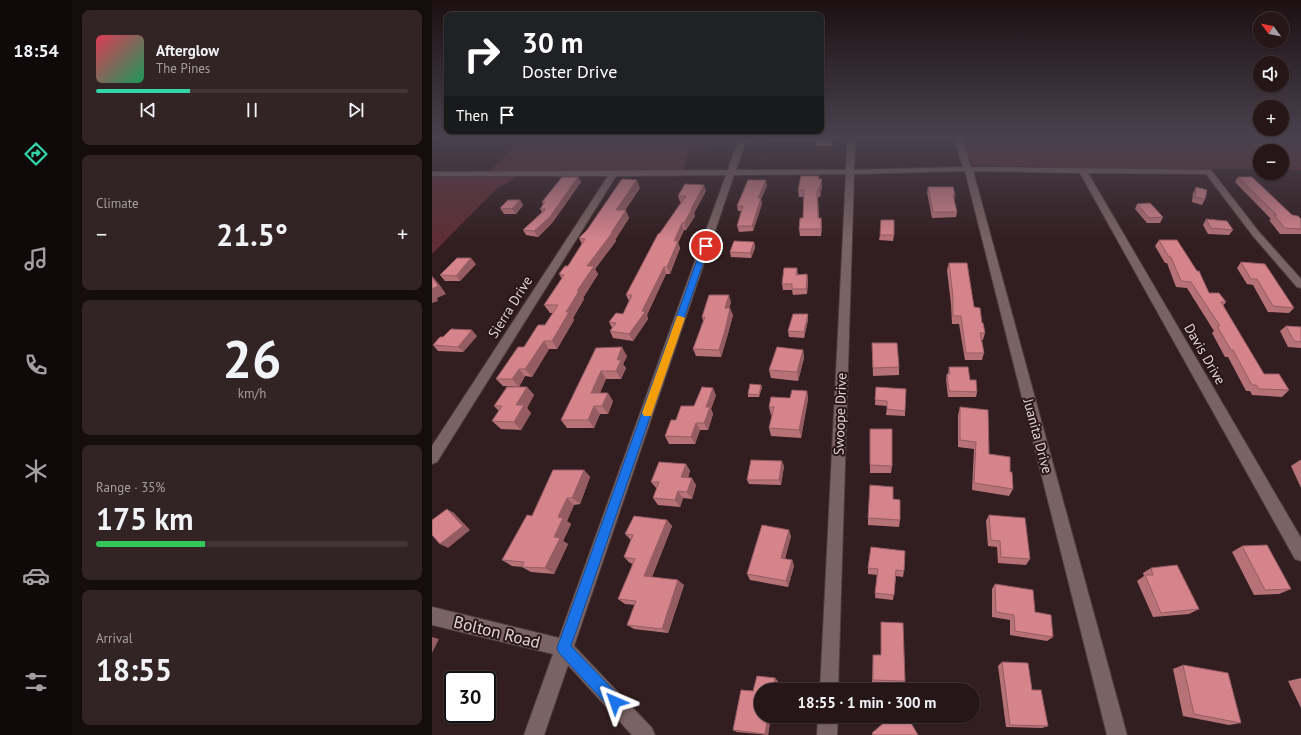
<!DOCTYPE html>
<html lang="en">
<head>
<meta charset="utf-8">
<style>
  body { margin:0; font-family:"PT Sans",sans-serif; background:#322325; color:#f1f3f6; height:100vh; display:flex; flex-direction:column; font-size:15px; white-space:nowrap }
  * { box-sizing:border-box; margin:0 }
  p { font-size:13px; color:#a49fa2 }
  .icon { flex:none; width:22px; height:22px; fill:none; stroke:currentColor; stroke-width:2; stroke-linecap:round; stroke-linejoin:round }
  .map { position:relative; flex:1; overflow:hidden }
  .side { display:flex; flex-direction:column; gap:10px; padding:10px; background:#150c0d; width:360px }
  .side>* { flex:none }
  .banner { position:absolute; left:12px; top:12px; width:380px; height:122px; border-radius:8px; box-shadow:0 1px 3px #0004,0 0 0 1px #423537; background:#202124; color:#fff; overflow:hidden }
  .needle { width:26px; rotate:302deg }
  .tools { position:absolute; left:821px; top:12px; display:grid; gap:8px }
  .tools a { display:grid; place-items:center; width:36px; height:36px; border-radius:50%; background:#261618; box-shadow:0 1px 3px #0004,0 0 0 1px #423537; font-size:20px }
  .speed { position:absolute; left:12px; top:671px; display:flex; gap:8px; font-size:20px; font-weight:700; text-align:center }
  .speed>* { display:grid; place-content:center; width:52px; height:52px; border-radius:50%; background:#261618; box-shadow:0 1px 3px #0004,0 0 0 1px #423537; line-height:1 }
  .speed .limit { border:2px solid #111; border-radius:6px; background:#fff; color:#111 }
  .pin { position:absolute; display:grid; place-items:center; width:34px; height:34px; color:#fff; margin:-17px; border:2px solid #fff; border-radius:50%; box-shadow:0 1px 4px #0007 }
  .me { position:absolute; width:44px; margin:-22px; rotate:317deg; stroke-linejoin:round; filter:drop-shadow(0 0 3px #0008) }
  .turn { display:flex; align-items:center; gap:14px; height:84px; padding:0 12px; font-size:18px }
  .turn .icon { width:52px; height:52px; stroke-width:2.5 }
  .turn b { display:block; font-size:28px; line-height:34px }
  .then { display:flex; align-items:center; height:38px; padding:0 12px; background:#0003; gap:8px; font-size:15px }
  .big { font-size:30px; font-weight:700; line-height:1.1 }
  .side .card { flex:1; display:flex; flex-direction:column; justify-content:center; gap:6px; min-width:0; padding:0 14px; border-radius:8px; background:#322325 }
  .side .dial { align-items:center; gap:0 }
  .dial b { font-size:52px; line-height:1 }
  .song { display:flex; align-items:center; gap:12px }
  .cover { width:48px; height:48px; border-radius:6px; background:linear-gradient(135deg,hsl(350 70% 55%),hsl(150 70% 35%)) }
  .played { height:4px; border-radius:2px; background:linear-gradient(90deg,#32d4a8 30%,#423537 30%) }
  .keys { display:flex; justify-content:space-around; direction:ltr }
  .heat { display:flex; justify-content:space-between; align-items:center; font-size:22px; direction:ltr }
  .charge { height:6px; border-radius:3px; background:linear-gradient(90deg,#34c759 35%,#423537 0) }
  .trip { position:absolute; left:322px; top:683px; width:226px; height:40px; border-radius:20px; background:#261618; box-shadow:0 1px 3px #0004,0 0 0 1px #423537; font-weight:700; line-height:40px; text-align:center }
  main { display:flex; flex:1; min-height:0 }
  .tab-bar { display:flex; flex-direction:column; width:72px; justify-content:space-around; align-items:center; background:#0f090a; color:#a49fa2 }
  .tab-bar .icon { width:28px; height:28px }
  .tab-bar .selected { color:#32d4a8 }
  .tab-bar b { font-size:18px; color:#f1f3f6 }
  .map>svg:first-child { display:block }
  .green { fill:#602e34 }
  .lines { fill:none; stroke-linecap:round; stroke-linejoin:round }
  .minor-casing { stroke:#4d3d3e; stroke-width:2 }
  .minor { fill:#7a6364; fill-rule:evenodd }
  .wall { fill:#b77278 }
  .shaded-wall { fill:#955c62 }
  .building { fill:#d5848c; stroke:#955c62 }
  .route { fill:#1a73e8; stroke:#114b97 }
  .slow { fill:#f59e0b }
  .labels { text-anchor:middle; stroke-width:4; stroke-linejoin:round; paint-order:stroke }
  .street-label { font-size:14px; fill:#e0d2d3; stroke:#281517 }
  .near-street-label { font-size:17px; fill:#e0d2d3; stroke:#281517 }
</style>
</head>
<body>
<main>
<nav class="tab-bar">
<b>18:54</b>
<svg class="icon selected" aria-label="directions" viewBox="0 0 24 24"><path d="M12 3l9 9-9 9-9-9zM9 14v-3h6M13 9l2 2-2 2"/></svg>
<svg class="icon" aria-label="music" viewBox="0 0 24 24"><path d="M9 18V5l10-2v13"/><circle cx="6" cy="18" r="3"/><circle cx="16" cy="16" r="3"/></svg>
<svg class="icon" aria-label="phone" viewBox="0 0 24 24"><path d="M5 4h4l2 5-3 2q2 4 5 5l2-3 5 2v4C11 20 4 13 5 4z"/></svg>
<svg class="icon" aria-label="climate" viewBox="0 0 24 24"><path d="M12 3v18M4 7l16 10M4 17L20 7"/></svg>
<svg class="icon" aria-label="car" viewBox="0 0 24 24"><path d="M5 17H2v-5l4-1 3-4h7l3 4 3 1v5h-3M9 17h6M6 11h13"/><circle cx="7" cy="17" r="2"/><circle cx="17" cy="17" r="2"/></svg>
<svg class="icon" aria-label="filters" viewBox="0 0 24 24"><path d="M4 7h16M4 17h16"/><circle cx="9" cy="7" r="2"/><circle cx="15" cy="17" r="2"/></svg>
</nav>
<section class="side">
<div class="card">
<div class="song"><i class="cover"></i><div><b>Afterglow</b><p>The Pines</p></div></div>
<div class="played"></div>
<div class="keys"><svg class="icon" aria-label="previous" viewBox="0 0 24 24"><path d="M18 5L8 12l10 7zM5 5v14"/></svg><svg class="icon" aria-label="pause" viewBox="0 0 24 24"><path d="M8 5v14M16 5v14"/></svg><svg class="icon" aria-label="next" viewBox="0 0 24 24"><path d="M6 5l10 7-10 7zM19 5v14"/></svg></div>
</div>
<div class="card"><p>Climate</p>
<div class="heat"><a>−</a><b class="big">21.5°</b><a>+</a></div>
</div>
<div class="card dial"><b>26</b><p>km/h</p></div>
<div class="card"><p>Range · 35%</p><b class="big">175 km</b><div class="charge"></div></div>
<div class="card"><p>Arrival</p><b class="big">18:55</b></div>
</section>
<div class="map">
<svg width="869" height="735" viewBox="0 0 869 735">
  <rect width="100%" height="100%" fill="#321e20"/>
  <path class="green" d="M90,138H374L373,143L257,146L251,172L85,175L79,181L64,189L0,254V178L3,175H55Z
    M530,138H869V170L850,169V151H828V169H716L541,165Z"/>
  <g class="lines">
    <defs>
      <path id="minor" d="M307,138H315L304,170H414L415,138H423L422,170L531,167L522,138H530L539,167L779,170L827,232L869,279V288L865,287L821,236L774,174L656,173L869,538V561L863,559L648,173L541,171L695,735H675L533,171L422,174L406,690H388L414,174L302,175L142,646L220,728L223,735H200L136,665L112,735H92L121,654L0,625V607L127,638L294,175L184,176L5,462L0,464V446L176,176H0V172L296,170Z
        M386,716H406L405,735H385Z"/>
    </defs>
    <use href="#minor" class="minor-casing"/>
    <use href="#minor" class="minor"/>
  </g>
  <path class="wall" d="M384,138H399L400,146H384Z
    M387,176V179L390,186L388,197H386L387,218H389L390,225L389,236H368L367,229L371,218L372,197H367L366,190Z
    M146,177L149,182L120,223L106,237L94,235L91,230L110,212L108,209L111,205L110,202Z
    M806,177L860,215L869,219V234H848L837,220L839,219L803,182Z
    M335,186L329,199L330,204L321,231L307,232L305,226L309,211H306L305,206Z
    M496,187L523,195L522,201L525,212L524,217L500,218L495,192Z
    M764,187L773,199L770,205L760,202L761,193Z
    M208,188L193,210L197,218L183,240L184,241L163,269L166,274L151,298L152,299L141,318L142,320L125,349H117L100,377L93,376L87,387L71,386L64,379L92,347L113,325L121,313H118L112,305L130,279L127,274L136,266L150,244L147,238Z
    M274,191L262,213L263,216L254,230H252L246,243L248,248L238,274H234L215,315L216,319L201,341L181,338L178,331L180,328L177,322L191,314L197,301L194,295L228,233L249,202H248L246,196Z
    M88,200L91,205L84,214H72L68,208Z
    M705,204L731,217L728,223H715L703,209Z
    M774,219L801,230L797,235L776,234L771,225Z
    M448,235H462L461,241L447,240Z
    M727,240L777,293L794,302L791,306L832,374L857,390L850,397L820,395L818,391H814L796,357H793L780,333L782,331L755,288L744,287L735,263H733L723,246Z
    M322,242L323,248L319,258L299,257L298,252Z
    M809,262L862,308L857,313L836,312L821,285L815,284L805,268Z
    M517,263L550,323L553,333L551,340H550L552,353L550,360H533L527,324H520L519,304L515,270Z
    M44,264L28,281H13L8,275Z
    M365,268L366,275L375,274L376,280L375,294L361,295L360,290H351L350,284Z
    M299,302L297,308L301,315L295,337L289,357L264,356L261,349L271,321L270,317Z
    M376,314V320L372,338L357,337L356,331Z
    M854,326L869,327V348L856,347L848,331Z
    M45,336L31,352L6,351L1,345L11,337Z
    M440,343L467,367V375L441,376Z
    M164,348L195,356L191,364L194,368L189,379H174L168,393L181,401L176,414H168L162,428H135L129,420Z
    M371,350L372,358L366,381L339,378L337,370Z
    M517,367L545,392L544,397H516L514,379L515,374H516Z
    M329,385L330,387L327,397H316V394Z
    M95,387L102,395L95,408L99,413L89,430L69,429L60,421L67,411L62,406Z
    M444,387L473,411V416L454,415L455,406L443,405Z
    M375,391L376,399L369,438L339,436L337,428L340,415H339L337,407Z
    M284,395L279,409L281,414L276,430H268L263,444H237L233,436L244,420L262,406Z
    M528,407L557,454L578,472L581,489L577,496L540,490L542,449L526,447V415Z
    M438,429L460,466L459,473H438Z
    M868,460H869V488L859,466Z
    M254,464L258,471L256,478L264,485L260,499L251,498L248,507L226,505L221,498L225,489L219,482Z
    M352,466L349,485L317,484L315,480Z
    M152,470L158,477L148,504L142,505L135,521L139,524L131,541L136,544L122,574L99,572L90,567L80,566L70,560L100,516Z
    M461,499L468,520L467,527L436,525V518Z
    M557,515L598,559L594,565L566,563L565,547L556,546L554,521Z
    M235,520L240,526L220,577L252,585L236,633L202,629L195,625L203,605L193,604L186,599L201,564L198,563L192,557L199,540L193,534Z
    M359,536L353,559L360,560L362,566L356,587L318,580L315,574Z
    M810,546L859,589L847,594L822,595L800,552Z
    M439,547L472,571L471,577L464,576L461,600L443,598L445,575L436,574V568Z
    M719,568L767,609L757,614L721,617L705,581L712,576L711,573Z
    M563,584L603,612L621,637L615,641L578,635V620L560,617V589Z
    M449,622L473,681L472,684L440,683L441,655H449Z
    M570,662L600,690L616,726L610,728L574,727L566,666Z
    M751,665L809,723L797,725L751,716L741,669Z
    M869,678V708L856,681Z
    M346,681L344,690H329V716H339L336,735L305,732L301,730L321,691Z"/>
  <path class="shaded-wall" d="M146,177L149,182L120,223L106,237L102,231Z
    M390,179V186L388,197L387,190Z
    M205,180L208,188L188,218L184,210Z
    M334,180L335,186L329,199L330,204L321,231L320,226L326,198Z
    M272,185L274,191L262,213L263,216L254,230L252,223Z
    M88,200L91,205L84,214L80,209Z
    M194,210L197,218L183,240L184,241L163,269L166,274L151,298L152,299L141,318L142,320L125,349L120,341L145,291L155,266L179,233Z
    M389,218L390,225L389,236Z
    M250,223L252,230L246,243L248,248L238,274L235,267L242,241Z
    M322,242L323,248L319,258L318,253Z
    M39,258L44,264L28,281L24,276Z
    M232,267L234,274L215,315L216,319L201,341L197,334L210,311Z
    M375,274L376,280L375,294L374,289Z
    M0,276L7,284L14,294L5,298L6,301L0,303Z
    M297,295L299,302L295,315L293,308Z
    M298,308L301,315L295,337L289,357L287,350Z
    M376,314V320L372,338V332Z
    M40,330L45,336L31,352L26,347Z
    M112,341L117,349L100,377L93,369Z
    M190,347L195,356L191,364L194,368L189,379L184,371L185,360Z
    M371,350L372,358L366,381L365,372Z
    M87,369L93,376L87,387L80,379Z
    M169,371L174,379L164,401L159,393Z
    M329,385L330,387L327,397V395Z
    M95,387L102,395L95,408L99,413L89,430L82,422L84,405Z
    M281,388L284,395L279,409L281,414L276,430L272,423L274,407Z
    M375,391L376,399L369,438L367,430Z
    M176,393L181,401L176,414L170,406Z
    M162,406L168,414L162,428L156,420Z
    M264,423L268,430L263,444L259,437Z
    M350,461L352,466L349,485L347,480Z
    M254,464L258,471L253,484L249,477Z
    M152,470L158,477L148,504L140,498Z
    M260,478L264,485L260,499L255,492Z
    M246,491L251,498L248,507L243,500Z
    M135,498L142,505L135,521L139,524L131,541L136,544L122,574L113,568L122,537L126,517Z
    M15,509L22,513L38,530L16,548L8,544Z
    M235,520L240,526L218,582L212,576Z
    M357,530L359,536L351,564L349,558Z
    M360,560L362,566L356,587L354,581Z
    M246,580L252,585L236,633L230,629Z
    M0,637L7,639L0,653Z
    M343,678L346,681L344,690H341Z
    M336,716H339L336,735L333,734Z"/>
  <path class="building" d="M384,138H399V141H384Z
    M369,176H387L386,179H390L387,190H385L386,218H389V229H367L368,218H371L372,190H366Z
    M130,177H146L117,218L102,231L91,230L114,209H108L113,202H110Z
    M806,177H820L860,215L866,216L869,219V229L853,228L842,215H845Z
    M190,179L205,180L184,210H194L179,233H180L155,266H162L145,291H147L134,312H137L120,341H112L93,369H87L80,379H64L86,347H92L106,325H113L126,305H112L132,275L127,274L133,266H136L153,239L147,238L155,230Z
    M316,180H334L326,198H329L320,226H305L311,206H305Z
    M253,184L272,185L259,209H260L252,223H250L242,241H246L235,267H232L210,311L213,312L197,334L178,331L184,323L177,322L184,313L191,314L200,295H194L226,234L228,233L254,196H246Z
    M496,187H521L523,195H521L525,212H501Z
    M764,187L775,190L773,199L763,197Z
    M76,200H88L80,209L68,208Z
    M718,203L731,217L717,218L705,204Z
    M774,219L795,221L801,230L779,228Z
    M449,220H462V235H448Z
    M727,240H745L765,271H767L777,293H787L794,302H789L832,374H847L857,390L827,389L824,385H820L801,350H799L785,326H788L759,282L749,281L739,257H737Z
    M302,241L322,242L318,253L298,252Z
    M25,258H39L24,276L8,275Z
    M809,262L833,264L862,308L841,306L825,279H819Z
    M517,263H535L542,307L548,308L550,323H551L553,333H548L552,353H534L529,316H521V296Z
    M352,268H365L364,275L375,274L374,289H360V284H350Z
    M0,277L6,286L0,289Z
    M277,295H297L293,308H298L293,330L287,350L261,349L273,317H270Z
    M361,314H376L372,332L356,331Z
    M854,326L869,327V342L862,341Z
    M19,329L40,330L26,347L1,345L8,337H11Z
    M440,343H465L467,367L441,368Z
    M190,347L185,360H189L184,371H169L159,393H176L170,406H162L156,420H129L164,348Z
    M345,347L371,350L365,372L337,370Z
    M517,367H536L538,380H544L545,392L517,391L515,374H518Z
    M318,384L329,385L327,395L316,394Z
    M75,387H95L84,405H92L82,422L60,421L70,406H62Z
    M270,387L281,388L274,407H278L272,423H264L259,437L233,436L239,420H244L249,406H262Z
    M444,387L474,389L473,411L455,409V401L443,400Z
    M360,390L375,391L367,430L337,428L342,407H337L339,397L358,398Z
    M528,407L556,410L557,454L578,457V472H580L581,489L542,483L544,442L528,440Z
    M438,429H460V466L438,465Z
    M319,460L350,461L347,480H315Z
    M227,462L254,464L249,477L260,478L255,492L246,491L243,500L221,498L227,482H219Z
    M121,470H152L140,498H135L126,517L131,518L122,537L128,538L113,568L90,567L92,562L70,560L95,515L100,516Z
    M438,485L461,487V499L468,500V520L436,518Z
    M15,509L31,526L8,544L0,535V520Z
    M557,515L593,518L598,559L569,557L568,541L559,540Z
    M202,516L235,520L212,576L246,580L230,629L195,625L204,601L186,599L203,559L192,557L201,535L193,534Z
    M330,525L357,530L349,558L360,560L354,581L315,574Z
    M835,545L859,589L833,590L810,546Z
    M439,547L473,551L472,571L464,570L462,595L443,593L446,569L436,568Z
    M745,565L767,609L729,613L713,575H721L719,568Z
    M563,584L601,590L603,612L619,615L621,637L583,631L582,615L564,612Z
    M449,622L471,623L473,681L441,680V655H449Z
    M570,662L596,663L600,690H609L616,726L578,725Z
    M751,665L796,673L809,723L762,714Z
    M325,676L343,678L341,690H329V716H336L333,734L301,730L309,690L321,691Z
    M460,716H475L486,735H441L440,733Z"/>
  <linearGradient id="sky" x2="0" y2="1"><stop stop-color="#1c1012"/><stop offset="0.57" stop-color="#49414e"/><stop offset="1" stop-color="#49414e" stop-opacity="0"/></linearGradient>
  <rect width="869" height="241" fill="url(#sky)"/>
  <path class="route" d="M274,244L277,246L139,646L188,697L190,702L188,708L183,710L178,708L127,653L125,648L270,246Z"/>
  <path class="slow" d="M245,316H248L253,318L220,413L219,416H212L210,413Z"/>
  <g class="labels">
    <g class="street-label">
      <text transform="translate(78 307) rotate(-58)" y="5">Sierra Drive</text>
      <text transform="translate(773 354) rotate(60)" y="5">Davis Drive</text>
      <text transform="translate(408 414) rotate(-88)" y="5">Swoope Drive</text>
      <text transform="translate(606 436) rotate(75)" y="5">Juanita Drive</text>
    </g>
    <g class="near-street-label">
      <text transform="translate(65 632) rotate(14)" y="6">Bolton Road</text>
    </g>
  </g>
</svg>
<div class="tools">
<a><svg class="needle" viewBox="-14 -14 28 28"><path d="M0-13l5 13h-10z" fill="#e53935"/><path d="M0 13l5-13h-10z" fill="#a49fa2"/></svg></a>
<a><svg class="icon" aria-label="sound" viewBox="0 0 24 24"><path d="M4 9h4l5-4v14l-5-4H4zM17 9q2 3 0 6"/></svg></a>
<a>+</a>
<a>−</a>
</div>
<div class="speed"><div class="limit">30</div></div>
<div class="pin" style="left:274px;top:246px;background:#d93025"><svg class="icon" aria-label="arrive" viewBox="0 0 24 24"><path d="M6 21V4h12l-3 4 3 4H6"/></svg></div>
<svg class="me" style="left:183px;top:702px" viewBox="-20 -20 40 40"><path d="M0-17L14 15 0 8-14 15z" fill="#1a73e8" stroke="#fff" stroke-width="4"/></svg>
<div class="trip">18:55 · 1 min · 300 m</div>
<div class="banner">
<div class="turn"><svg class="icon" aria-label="right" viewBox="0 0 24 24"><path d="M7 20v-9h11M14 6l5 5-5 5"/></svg><div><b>30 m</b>Doster Drive</div></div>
<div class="then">Then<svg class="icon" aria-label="arrive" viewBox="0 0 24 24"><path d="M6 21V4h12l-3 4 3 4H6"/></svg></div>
</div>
</div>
</main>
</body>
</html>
